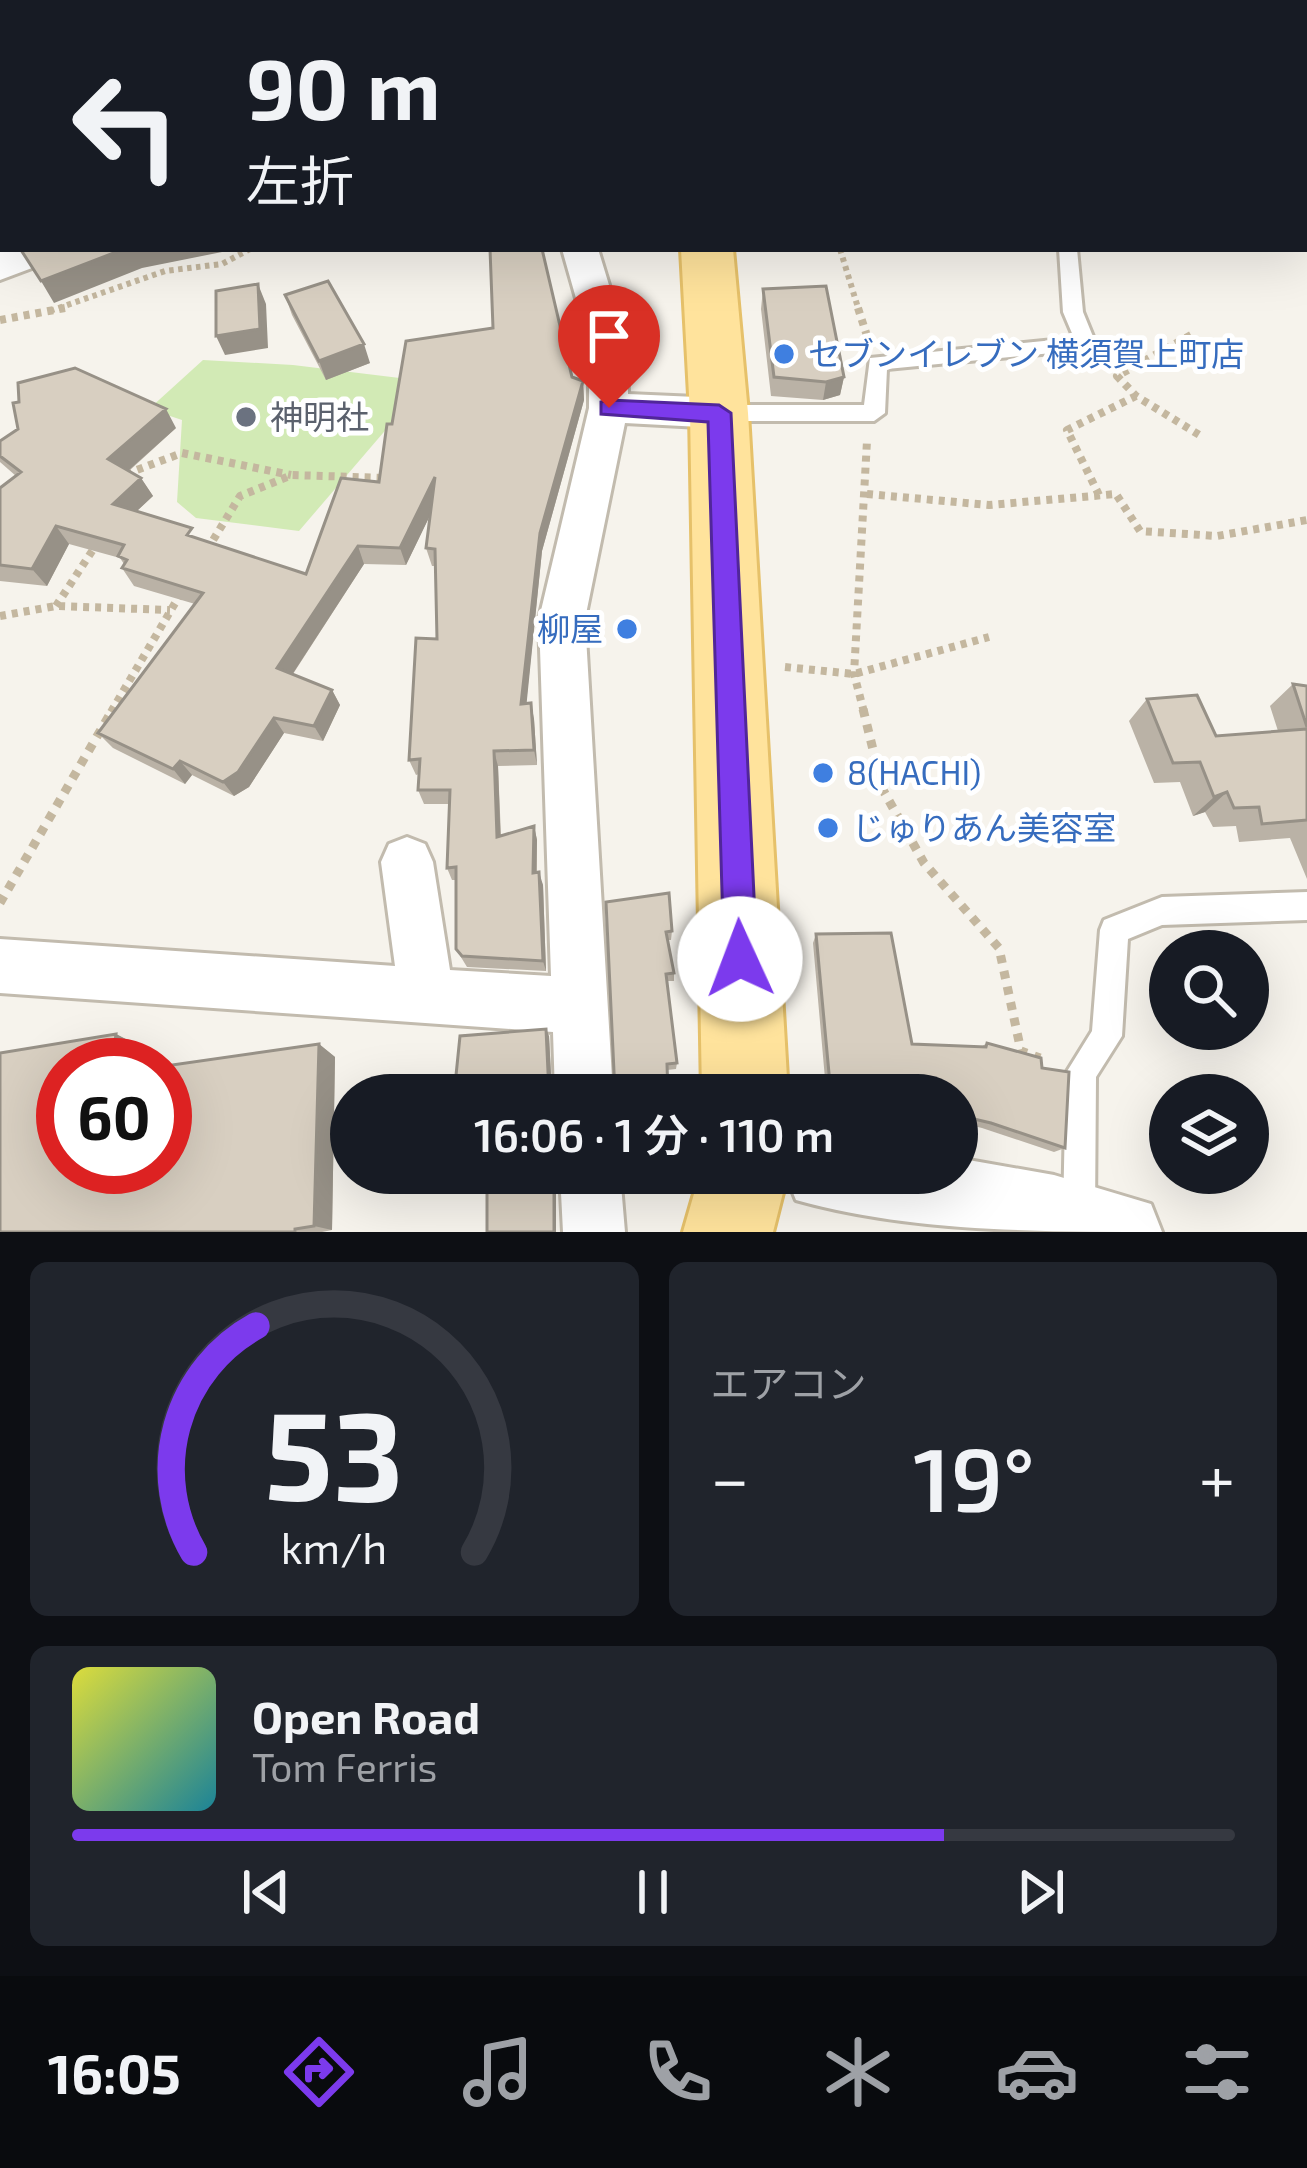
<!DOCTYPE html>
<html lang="ja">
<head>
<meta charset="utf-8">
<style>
  body { margin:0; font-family:"Exo 2","Noto Sans JP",sans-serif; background:#20242c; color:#f1f3f6; height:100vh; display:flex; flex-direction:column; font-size:45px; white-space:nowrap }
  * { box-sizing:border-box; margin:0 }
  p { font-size:39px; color:#9ea1a6 }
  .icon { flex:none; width:66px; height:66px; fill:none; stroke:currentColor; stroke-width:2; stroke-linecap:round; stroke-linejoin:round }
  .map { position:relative; height:1232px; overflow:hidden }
  .details { display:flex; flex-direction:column; gap:30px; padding:30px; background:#0d0f14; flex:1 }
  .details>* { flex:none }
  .top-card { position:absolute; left:0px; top:0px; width:1308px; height:252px; box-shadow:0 12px 48px #0002; background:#171b24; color:#f1f3f6; overflow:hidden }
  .tools { position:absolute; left:1149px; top:930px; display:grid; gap:24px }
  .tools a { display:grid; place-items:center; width:120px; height:120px; border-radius:50%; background:#171b24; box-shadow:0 12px 48px #0002; font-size:60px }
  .speed { position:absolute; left:36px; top:1038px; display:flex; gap:24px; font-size:60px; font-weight:700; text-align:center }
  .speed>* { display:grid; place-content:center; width:156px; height:156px; border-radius:50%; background:#171b24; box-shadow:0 12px 48px #0002; line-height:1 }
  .speed .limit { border:18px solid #d22; background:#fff; color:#111 }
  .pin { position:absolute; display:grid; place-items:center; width:102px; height:102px; color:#fff; margin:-123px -51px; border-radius:50% 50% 50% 0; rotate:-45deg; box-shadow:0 0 12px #0007 }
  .pin .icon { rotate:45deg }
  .me { position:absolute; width:132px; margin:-66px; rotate:358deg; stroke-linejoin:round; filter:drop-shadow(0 0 9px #0008) }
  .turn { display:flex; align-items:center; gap:42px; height:252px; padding:0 48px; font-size:54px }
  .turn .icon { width:156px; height:156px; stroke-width:2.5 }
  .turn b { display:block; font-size:84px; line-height:102px }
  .big { font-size:90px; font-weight:600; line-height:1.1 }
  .details .widget { flex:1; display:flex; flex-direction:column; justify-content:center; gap:18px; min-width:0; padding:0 42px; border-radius:18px; background:#20242c }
  .details .dial { align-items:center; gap:0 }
  .dial svg { height:312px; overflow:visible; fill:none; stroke:#363941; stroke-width:7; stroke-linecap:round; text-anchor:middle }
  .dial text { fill:#f1f3f6; stroke:none }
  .song { display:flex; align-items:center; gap:36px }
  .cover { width:144px; height:144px; border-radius:18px; background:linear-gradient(135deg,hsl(60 70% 55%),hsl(190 70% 35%)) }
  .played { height:12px; border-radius:6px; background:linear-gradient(90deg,#7c3aed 75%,#363941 75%) }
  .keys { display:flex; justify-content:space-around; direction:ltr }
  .heat { display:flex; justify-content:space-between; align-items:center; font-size:66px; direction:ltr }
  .details .tiles { flex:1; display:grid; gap:30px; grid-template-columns:1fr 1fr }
  .widget:last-child { grid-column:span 2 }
  .trip { position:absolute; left:330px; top:1074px; width:648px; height:120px; border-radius:60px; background:#171b24; box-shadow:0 12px 48px #0002; font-weight:600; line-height:120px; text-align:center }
  .tab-bar { display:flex; height:192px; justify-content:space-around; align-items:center; background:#090b0e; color:#9ea1a6 }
  .tab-bar .icon { width:84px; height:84px }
  .tab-bar .on { color:#7c3aed }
  .tab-bar b { font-size:54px; color:#f1f3f6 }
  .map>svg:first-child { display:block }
  .green { fill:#d2eab5 }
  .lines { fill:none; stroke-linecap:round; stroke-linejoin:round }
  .service-casing { stroke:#c2bbae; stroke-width:6 }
  .minor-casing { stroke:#c2bbae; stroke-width:6 }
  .tertiary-casing { stroke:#c2bbae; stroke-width:6 }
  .primary-casing { stroke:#e6c16a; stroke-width:6 }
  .path-far2 { stroke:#c4b79f; stroke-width:6; stroke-dasharray:4.5 4.5; stroke-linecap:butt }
  .path-far1 { stroke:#c4b79f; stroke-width:8; stroke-dasharray:6 6; stroke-linecap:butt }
  .path { stroke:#c4b79f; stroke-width:9; stroke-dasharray:8 8; stroke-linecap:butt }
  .service { fill:#fff; fill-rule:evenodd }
  .minor { fill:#fff; fill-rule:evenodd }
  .tertiary { fill:#fff; fill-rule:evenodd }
  .primary { fill:#ffe39c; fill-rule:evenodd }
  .wall { fill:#bab2a6 }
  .shaded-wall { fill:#979187 }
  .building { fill:#d8cfc1; stroke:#979187; stroke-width:3 }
  .route { fill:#7c3aed; stroke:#51269a; stroke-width:3 }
  .shop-dot { fill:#3f7fe0; stroke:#fff; stroke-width:4.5 }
  .worship-dot { fill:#6b7280; stroke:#fff; stroke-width:4.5 }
  .labels { text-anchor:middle; stroke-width:10; stroke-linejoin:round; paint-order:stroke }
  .shop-label { font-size:33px; fill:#366cbe; stroke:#fff; text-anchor:start }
  .worship-label { font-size:33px; fill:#5b616d; stroke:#fff; text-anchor:start }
</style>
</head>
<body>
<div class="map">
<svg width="1307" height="1232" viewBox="0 0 1307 1232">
  <rect width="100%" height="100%" fill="#f6f3ec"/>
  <path class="green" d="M203,360L293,365L449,384L401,412L299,531L196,518L177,502L182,420L149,409Z"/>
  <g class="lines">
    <defs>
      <path id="service" d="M116,0H132L135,3H119Z
        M1059,249H1077L1083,312L1096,344L1093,349L887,369L885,413L874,421H719L708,413L719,405H864L870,358L1074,338L1063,312Z
        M1307,892V920L1162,925L1128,939L1122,1036L1096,1077L1095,1213L1091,1225L1079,1229L1067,1225L1063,1213L1066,1073L1092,1031L1100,930L1104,920L1162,897Z"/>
      <path id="minor" d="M0,0H19L21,3H3V10Z
        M477,0H505L507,3H479Z
        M562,249H598L627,344L628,394L719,398L733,403L739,413L733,423L719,428L625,423L585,619L613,1095H555L553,1032L0,993V939L395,966L381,862L389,844L407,837L425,844L433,862L450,970L551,976L539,619L589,408V344Z
        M560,1173H620L625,1232H563Z"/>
      <path id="tertiary" d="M0,248L3,247L62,249L56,259L0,280Z
        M957,1158L1054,1175L1151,1204L1162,1232C1042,1232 909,1232 796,1200L785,1173H957Z"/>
      <path id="primary" d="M673,0H715V3H673Z
        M681,249H733L748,413L788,1095H702L690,413Z
        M700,1173H788L773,1232H683Z"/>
    </defs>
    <use href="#service" class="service-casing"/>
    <use href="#minor" class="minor-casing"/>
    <use href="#tertiary" class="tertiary-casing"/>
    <use href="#primary" class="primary-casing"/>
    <path class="path-far2" d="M1225,0L1234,3
      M840,249L859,311
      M50,311L165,271L222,264L250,249"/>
    <path class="path-far1" d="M858,308L868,339
      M0,320L65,308
      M1191,335L1117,376L1136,396L1201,436
      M126,474L182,453L291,475
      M867,494L989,505L1116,494L1140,531L1217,536L1307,520
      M1099,495L1067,430L1136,396
      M207,550L240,496L292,475L386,478
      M56,606L98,542
      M0,616L56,606L170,610
      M785,667L854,674L989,637
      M111,712L181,593
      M864,712L854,674L867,441"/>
    <path class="path" d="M863,709L883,790L924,863L999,948L1021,1051L1040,1058
      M0,903L113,709"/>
    <use href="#service" class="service"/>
    <use href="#minor" class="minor"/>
    <use href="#tertiary" class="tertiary"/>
    <use href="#primary" class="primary"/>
  </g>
  <path class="wall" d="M763,289L844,377L840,395L823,400L771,396L761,309Z
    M285,295L370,363L326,380L292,315Z
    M572,377L583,381L584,400L542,551L526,704L534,719L537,765L498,766L501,836L534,826L537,840V873L543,885L546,971L467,967L456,949V880H452L447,868L450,804H424L418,790L419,774L416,775L409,760L437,639L436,566H432L426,548L430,515L406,565L364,564L293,674L332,690L340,705L323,741L284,733L249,787L234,796L192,775L185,784L113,748L98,733L195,604L134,586L122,568L124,564L120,558L69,544L47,586L0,581V488L16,476L0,462V441L176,428L129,471L141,478L153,496L137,511L199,539L306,574L379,482L392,424Z
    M1293,684L1307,686V879L1290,838L1239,842L1236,826L1213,827L1205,812L1193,816L1180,782L1154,783L1129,721L1147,699L1216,736L1278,731L1270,706Z
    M606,902L672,931L671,940H668L674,973V981H667L677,1063L676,1069L667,1070L668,1095H454L549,1036L552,1093H615Z
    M816,934L912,1044L981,1047L987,1043L1042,1068L1065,1148L1054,1152L982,1128L957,1122V1095H847L826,1090L813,943Z
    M116,1034L141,1047L63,1167L319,1044L335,1057L332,1230L322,1232H0Z"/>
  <path class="shaded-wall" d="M124,249H231L232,250L142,268L54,303L41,281Z
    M258,284L266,304L268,348L225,355L216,336Z
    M364,344L370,363L326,380L319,361Z
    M844,377L840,395L823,400L826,382Z
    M583,381L584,400L542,551L525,719L521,704L540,533Z
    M166,409L176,428L120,478L108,459Z
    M435,477L440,495L406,565L400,548Z
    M141,478L153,496L125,522L113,504Z
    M56,526L69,544L47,586L32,569Z
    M358,546L364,564L286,684L277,668Z
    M332,690L340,705L323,741L314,726Z
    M531,703L534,719L537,765L534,750Z
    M274,718L284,733L249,787L234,796L223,782Z
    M494,751L498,766L501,850L497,837Z
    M180,761L192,775L185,784L173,769Z
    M1227,792L1205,812L1193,816L1214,797Z
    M534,826L537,840L536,885L533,873Z
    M539,872L543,885L546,971L543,961Z
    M546,1029L549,1036L552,1095L549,1093Z
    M116,1034L141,1047L139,1065H112Z
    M319,1044L335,1057L332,1230L314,1226Z
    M554,1173H556V1232H554Z"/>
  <path class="building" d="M526,0H659V3H529Z
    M737,0H802V3H737Z
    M3,68V188L0,184V69Z
    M24,249H124L41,281L21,250Z
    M490,249H542L572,377L583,381L540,533L521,704L531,703L534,750L494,751L497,837L534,826L533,873L539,872L543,961L462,956L456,949V867L447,868L450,790H418L420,759L409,760L416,638L437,639L435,549L426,548L435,477L400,548L358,546L277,668L332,690L314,726L274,718L238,772L223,782L180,761L173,769L98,733L203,593L122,568L127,560L118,556L124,545L56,526L32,569L0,565V488L21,472L0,456V441L18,429L13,403L19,402L18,383L75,368L166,409L108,459L141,478L113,504L192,528L187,535L306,574L341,478L379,482L387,424H392L406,341L493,328Z
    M328,281L364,344L319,361L285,295Z
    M258,284L260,329L216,336V291Z
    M826,286L844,377L826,382L774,377L763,289Z
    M1293,684L1307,686V727Z
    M1197,695L1216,736L1307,729V820L1262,824L1259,807L1234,808L1227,792L1214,797L1200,762L1173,763L1147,699Z
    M669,893L672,931L666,932L674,973L666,974L677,1063L667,1064L668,1095H454L460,1036L546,1029L549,1093H615L606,902Z
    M891,933L912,1044L986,1047L987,1043L1041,1058L1042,1068L1069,1072L1065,1148L991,1123L957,1115V1095H876L830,1084L816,934Z
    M116,1034L112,1065H63V1167H165V1066L319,1044L314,1226L295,1229V1232H0V1053Z
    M487,1173H554V1232H487Z"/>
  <path class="route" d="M609,400L719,405L731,413L757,959L752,970L740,975L729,970L724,959L708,422L601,414V402Z"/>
  <g class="shop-dot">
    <circle cx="784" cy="354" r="12"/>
    <circle cx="627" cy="629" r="12"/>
    <circle cx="823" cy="773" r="12"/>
    <circle cx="828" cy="828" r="12"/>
  </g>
  <circle class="worship-dot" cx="246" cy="417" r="12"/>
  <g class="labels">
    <g class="shop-label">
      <text x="808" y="366">セブンイレブン 横須賀上町店</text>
      <text x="603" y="641" text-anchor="end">柳屋</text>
      <text x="847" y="785">8(HACHI)</text>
      <text x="852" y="840">じゅりあん美容室</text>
    </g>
    <g class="worship-label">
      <text x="270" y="429">神明社</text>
    </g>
  </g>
</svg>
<div class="tools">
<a><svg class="icon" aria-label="search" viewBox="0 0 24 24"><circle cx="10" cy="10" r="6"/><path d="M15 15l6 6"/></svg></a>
<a><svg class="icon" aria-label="layers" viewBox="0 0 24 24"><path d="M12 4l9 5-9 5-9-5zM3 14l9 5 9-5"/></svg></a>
</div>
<div class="speed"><div class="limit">60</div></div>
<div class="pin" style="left:609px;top:408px;background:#d93025"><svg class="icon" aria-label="arrive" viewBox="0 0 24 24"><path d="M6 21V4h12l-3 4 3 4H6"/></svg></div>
<svg class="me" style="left:740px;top:959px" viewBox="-20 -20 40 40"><circle r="19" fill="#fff"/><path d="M0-13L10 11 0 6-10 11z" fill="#7c3aed"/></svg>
<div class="trip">16:06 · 1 分 · 110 m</div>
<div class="top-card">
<div class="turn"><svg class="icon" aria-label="left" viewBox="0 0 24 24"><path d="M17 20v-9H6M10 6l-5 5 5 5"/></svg><div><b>90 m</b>左折</div></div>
</div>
</div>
<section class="details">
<div class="tiles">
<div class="widget dial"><svg viewBox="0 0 100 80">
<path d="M14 69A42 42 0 1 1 86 69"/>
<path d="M14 69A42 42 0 0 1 30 11" stroke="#7c3aed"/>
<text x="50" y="56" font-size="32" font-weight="700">53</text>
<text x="50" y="72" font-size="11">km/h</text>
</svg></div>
<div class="widget"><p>エアコン</p>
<div class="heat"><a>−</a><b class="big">19°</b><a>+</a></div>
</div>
<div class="widget">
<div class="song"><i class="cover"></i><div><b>Open Road</b><p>Tom Ferris</p></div></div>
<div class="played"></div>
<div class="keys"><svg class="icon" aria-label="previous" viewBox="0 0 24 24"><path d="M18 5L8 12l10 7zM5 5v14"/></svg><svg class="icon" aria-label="pause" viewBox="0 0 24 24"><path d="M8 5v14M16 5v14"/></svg><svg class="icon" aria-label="next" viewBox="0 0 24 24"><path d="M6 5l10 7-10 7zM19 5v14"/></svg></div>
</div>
</div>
</section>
<nav class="tab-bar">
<b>16:05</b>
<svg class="icon on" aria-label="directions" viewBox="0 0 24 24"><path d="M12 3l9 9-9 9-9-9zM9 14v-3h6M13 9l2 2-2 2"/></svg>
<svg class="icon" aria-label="music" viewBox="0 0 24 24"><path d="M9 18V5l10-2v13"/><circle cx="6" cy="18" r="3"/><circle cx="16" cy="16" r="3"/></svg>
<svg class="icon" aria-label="phone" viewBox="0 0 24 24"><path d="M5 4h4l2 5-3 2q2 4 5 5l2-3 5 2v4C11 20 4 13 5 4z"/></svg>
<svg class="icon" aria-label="climate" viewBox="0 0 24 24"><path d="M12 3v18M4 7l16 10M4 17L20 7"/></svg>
<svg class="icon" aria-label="car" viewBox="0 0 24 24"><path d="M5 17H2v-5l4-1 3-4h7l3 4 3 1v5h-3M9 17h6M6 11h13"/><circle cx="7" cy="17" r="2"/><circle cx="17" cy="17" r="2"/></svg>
<svg class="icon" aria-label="filters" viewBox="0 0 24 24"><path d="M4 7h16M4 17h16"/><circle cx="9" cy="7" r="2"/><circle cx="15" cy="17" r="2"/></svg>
</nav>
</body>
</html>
